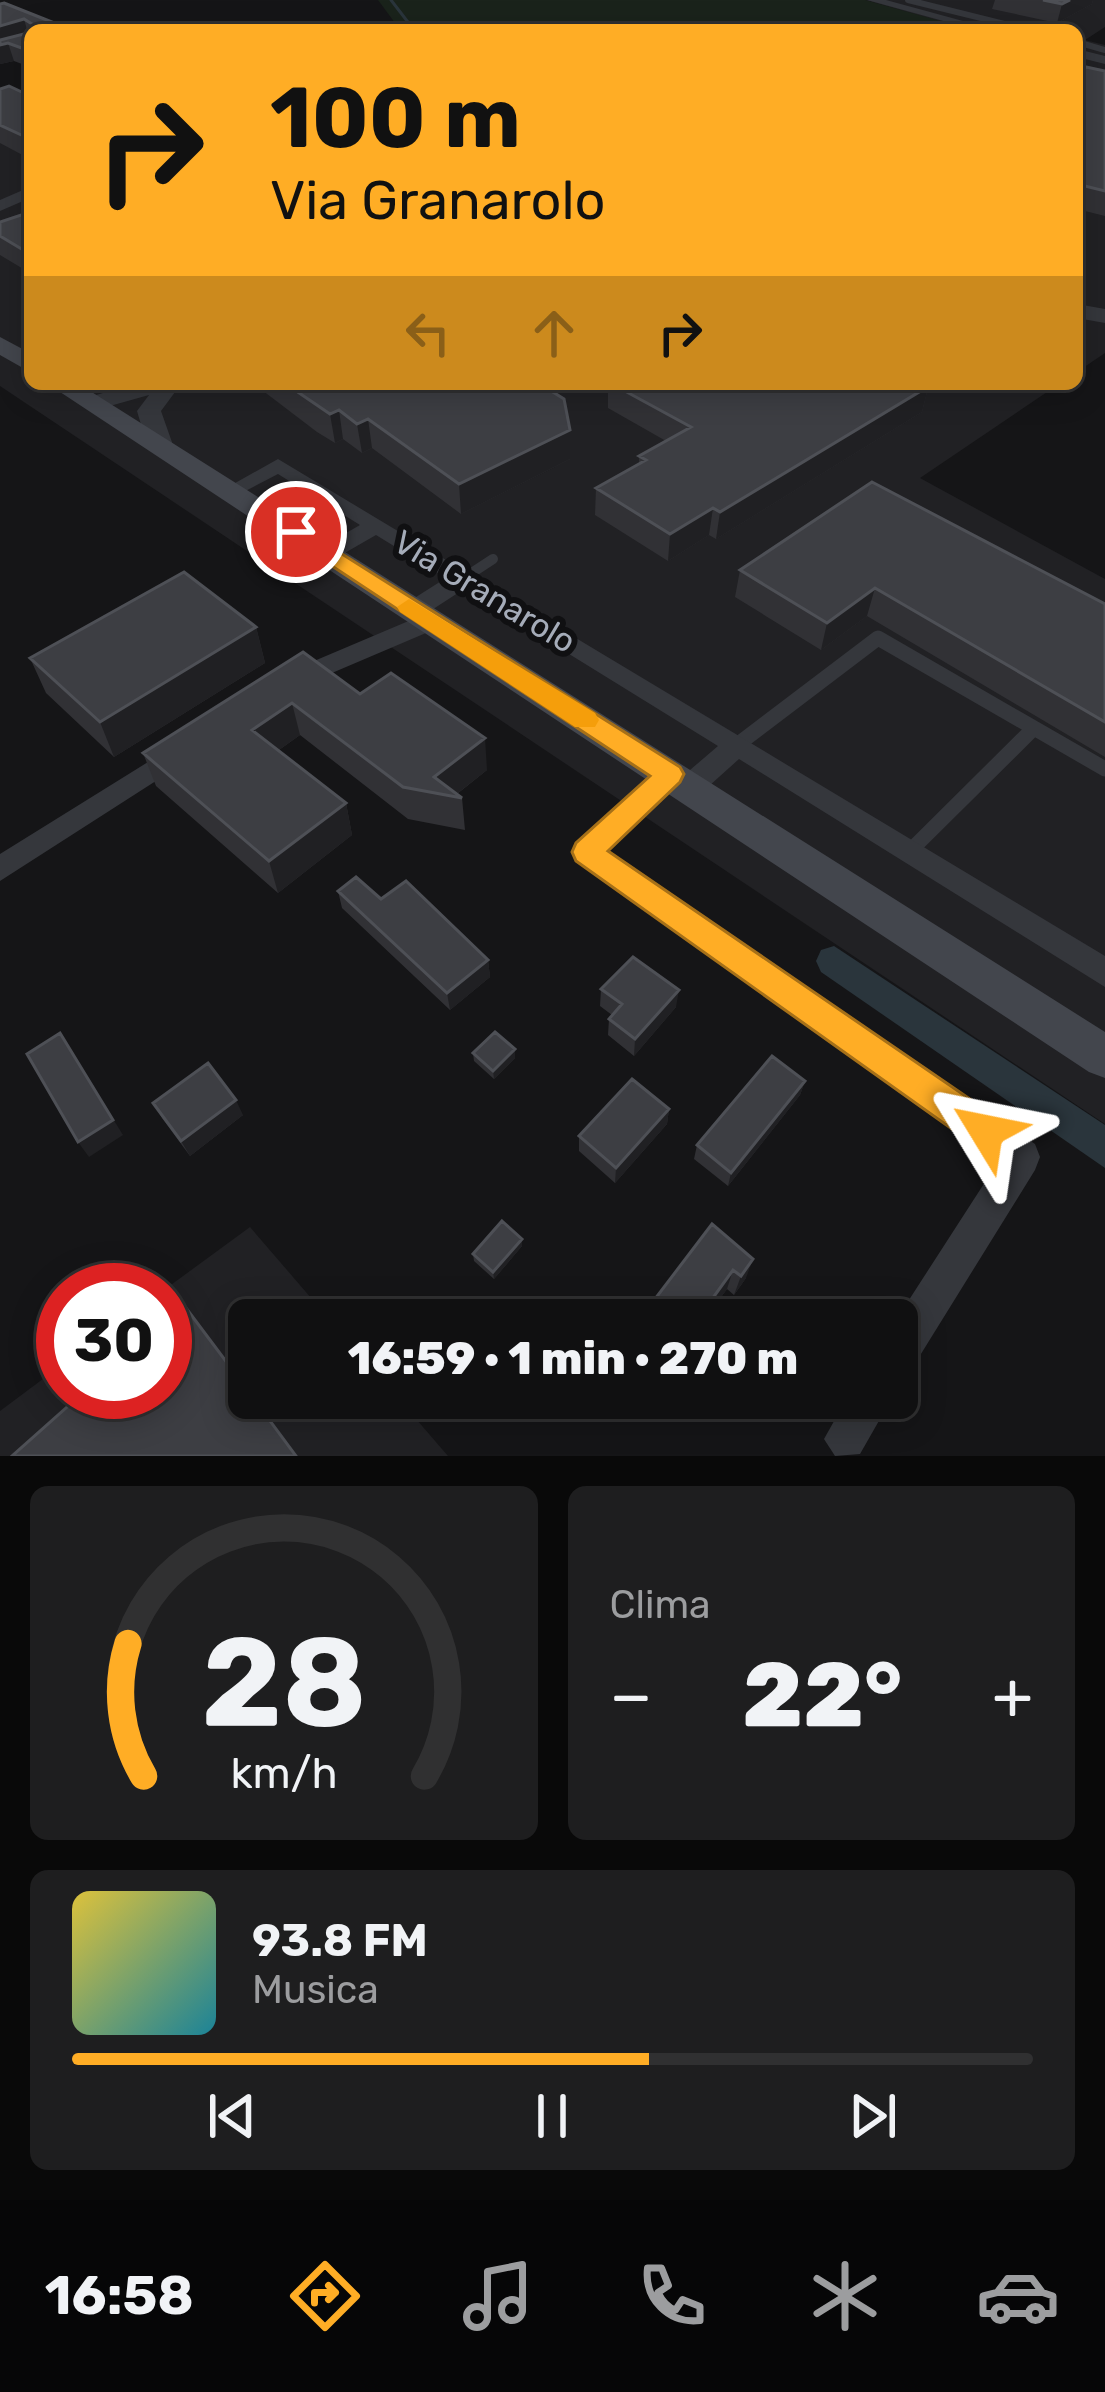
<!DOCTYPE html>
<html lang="it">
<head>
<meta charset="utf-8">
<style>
  body { margin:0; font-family:Rubik,sans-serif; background:#1e1e1f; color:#f1f3f6; height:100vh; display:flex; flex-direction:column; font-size:45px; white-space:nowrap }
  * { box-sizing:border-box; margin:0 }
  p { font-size:39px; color:#9c9d9f }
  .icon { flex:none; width:66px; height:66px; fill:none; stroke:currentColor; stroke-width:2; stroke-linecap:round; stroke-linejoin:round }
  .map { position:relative; height:1456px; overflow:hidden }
  .details { display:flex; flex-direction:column; gap:30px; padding:30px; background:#090909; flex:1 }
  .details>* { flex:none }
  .banner { position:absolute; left:24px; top:24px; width:1059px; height:366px; border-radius:18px; box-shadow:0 6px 30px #0003,0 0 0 3px #303031; background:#ffad25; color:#111; overflow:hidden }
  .speed { position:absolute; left:36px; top:1263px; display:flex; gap:24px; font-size:60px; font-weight:700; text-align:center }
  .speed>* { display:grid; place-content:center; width:156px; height:156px; border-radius:50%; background:#101011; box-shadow:0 6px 30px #0003,0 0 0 3px #303031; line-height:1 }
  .speed .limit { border:18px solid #d22; background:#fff; color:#111 }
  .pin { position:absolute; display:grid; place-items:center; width:102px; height:102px; color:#fff; margin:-51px; border:6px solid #fff; border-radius:50%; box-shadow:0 3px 12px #0007 }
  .me { position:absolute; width:132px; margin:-66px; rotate:305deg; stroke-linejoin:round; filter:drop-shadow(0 0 9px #0008) }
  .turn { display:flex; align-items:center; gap:42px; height:252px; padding:0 48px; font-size:54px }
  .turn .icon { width:156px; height:156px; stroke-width:2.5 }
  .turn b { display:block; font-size:84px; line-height:102px }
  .lanes { display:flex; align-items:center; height:114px; padding:0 48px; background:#0003; justify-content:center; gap:60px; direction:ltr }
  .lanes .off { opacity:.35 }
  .big { font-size:90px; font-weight:800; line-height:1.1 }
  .details .card { flex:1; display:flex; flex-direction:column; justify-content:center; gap:18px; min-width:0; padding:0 42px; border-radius:18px; background:#1e1e1f }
  .details .dial { align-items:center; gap:0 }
  .dial svg { height:312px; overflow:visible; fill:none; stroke:#303031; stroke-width:7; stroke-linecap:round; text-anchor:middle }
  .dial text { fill:#f1f3f6; stroke:none }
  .song { display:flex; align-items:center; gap:36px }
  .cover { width:144px; height:144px; border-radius:18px; background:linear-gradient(135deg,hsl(50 70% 55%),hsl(190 70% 35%)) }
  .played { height:12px; border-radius:6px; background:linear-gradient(90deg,#ffad25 60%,#303031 60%) }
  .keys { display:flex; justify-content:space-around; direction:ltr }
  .heat { display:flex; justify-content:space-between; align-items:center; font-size:66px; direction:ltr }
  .details .tiles { flex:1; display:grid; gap:30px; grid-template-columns:1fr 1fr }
  .card:last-child { grid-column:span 2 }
  .trip { position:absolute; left:228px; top:1299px; width:690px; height:120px; border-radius:18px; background:#101011; box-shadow:0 6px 30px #0003,0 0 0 3px #303031; font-weight:800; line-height:120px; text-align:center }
  .tabs { display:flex; height:192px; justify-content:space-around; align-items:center; background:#060607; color:#9c9d9f }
  .tabs .icon { width:84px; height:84px }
  .tabs .selected { color:#ffad25 }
  .tabs b { font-size:54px; color:#f1f3f6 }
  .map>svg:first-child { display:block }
  .built { fill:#212124 }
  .green { fill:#1a231b }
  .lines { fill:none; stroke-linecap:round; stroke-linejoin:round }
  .stream { stroke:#2a353c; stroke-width:3 }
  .canal { fill:#2a353c; fill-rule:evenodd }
  .service-far2 { stroke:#35373c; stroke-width:6 }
  .service-far1 { stroke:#35373c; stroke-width:10 }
  .service { stroke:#35373c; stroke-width:15 }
  .minor { fill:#35373c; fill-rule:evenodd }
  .tertiary { fill:#35373c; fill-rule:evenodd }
  .secondary { fill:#43464d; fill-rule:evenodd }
  .wall { fill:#313135 }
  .shaded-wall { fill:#202023 }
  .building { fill:#3d3e43; stroke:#4e5056; stroke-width:3 }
  .route { fill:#ffad25; stroke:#a67018; stroke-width:3 }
  .slow { fill:#f59e0b }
  .labels { text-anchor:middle; stroke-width:12; stroke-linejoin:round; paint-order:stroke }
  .street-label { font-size:33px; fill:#a5acb9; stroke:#101012 }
</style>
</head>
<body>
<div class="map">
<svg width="1105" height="1456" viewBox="0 0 1105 1456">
  <rect width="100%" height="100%" fill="#151517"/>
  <path class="built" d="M865,0H1105V27L1085,40L1105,45V353L1077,372V30H922L938,21Z
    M30,99V384H1059L920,478L1105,579V1124L0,386V107Z
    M250,1227L330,1320H249V1398H398L448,1456H0V1411L63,1364V1392H165L164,1290Z"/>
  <path class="green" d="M378,0H865L940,21L922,30H376L395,23Z"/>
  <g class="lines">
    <path class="stream" d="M391,0L414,30"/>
    <path class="canal" d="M834,946L1105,1125V1168L821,972L816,961L821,950Z"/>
    <path class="service-far2" d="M908,0L1029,30
      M1077,42L1105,50"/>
    <path class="service-far1" d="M464,578L493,559"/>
    <path class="service" d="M737,745L878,638L1105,769
      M909,852L1034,728"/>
    <path class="minor" d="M867,0H886L996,30H976Z
      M1077,49L1105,56V64L1077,57Z
      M30,187V198L0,211V200Z
      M278,459L1105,956V987L739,759L699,795H679L676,786L608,851L1035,1144L1040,1157L1035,1170L911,1370L897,1376L896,1320L998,1162L577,860L572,852L660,766H680L683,776L718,746L464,589L424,615H440L443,621L440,627L299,687H281L277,681L281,675L418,617L405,616L402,610L405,604L446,578L376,535L336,558H320L316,553L320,548L360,525L278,474L232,498L221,491Z
      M177,744L187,747L191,754L187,761L0,881V854Z
      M847,1398H892L860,1454L835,1456L824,1439Z"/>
    <path class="tertiary" d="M1077,304L1105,309V323L1077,318Z
      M133,384H181L161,411L174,448L170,453L161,456L148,448L137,411L149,395L92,411L80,404L83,399Z"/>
    <path class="secondary" d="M0,337L30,353V372L0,355Z
      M48,384H79L1105,1032V1078L1089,1072Z"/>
  </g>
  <path class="wall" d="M995,0H1093L1092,4L1057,23L992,9Z
    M0,4L68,30H30V67L14,61L0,64Z
    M1105,71V216L1077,209V72Z
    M0,89L30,96V159L0,143Z
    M30,212V273L0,255V222Z
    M254,384H510L570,459L461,514L372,448L362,453L343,439L335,443L317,432Z
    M608,384H934L928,388L922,412L716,539L709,535L668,561L595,515L596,488L639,464V456L666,441L608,408Z
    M740,570L1105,604V757L867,616L821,650L735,597Z
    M256,627L265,663L114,757L46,693L30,658Z
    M303,652L360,694L487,770L457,794L462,798L465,830L408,819L300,735L279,750L346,803L352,835L278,893L156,786L143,753Z
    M338,891L381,899L488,960L490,977L450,1010L342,908Z
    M601,989L676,1007L634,1056L608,1035L609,1019L612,1015L600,1006Z
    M473,1053L515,1058L494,1079L474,1061Z
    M805,1081L800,1095L728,1186L694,1159L697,1145Z
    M153,1103L243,1115L190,1156L162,1118Z
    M669,1109L667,1124L615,1183L579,1151V1136Z
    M712,1224L746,1278L734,1295L727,1289L704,1320H639Z
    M522,1239V1246L494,1279L474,1261L473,1254Z
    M637,1398H658L649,1410Z"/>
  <path class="shaded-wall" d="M1070,0H1093L1092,4L1057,23L1062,4Z
    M24,19L29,37L0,44V26Z
    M8,43L14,61L0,64V45Z
    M908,384H934L928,388L922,412L716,539L720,512Z
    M339,410L343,439L335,443L330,414Z
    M368,419L372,448L362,453L357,424Z
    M570,430V459L461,514L459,484Z
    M713,508L709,535L668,561L670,534Z
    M875,588L867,616L821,650L827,623Z
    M256,627L265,663L114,757L100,722Z
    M292,703L300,735L262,762L252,730Z
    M485,738L487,770L454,796L434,777Z
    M346,803L352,835L278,893L269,861Z
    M488,960L490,977L450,1010L447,993Z
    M679,990L676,1007L634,1056L635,1039Z
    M60,1033L123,1135L89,1157L78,1142Z
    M515,1049V1058L494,1079L493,1071Z
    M805,1081L800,1095L728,1186L731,1173Z
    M236,1100L243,1115L190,1156L181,1141Z
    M669,1109L667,1124L615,1183L616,1168Z
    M522,1239V1246L494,1279L493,1272Z
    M753,1259L746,1278L734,1295L741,1276Z
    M733,1270L727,1289L704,1320H697Z"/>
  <path class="building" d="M1043,0H1070L1062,4Z
    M4,3L67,28L59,30H30V51L8,43L0,45V40L28,33L32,24L24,19L0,26V4Z
    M1086,67L1105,71V191L1077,184V72H1080Z
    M9,86L30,96V139L0,125V89Z
    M30,212V254L0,236V222Z
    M286,384H510L515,387L521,384H540L564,399L570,430L459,484L368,419L357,424L339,410L330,414Z
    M612,384H925L929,386L720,512L713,508L670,534L596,488L646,460L639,456L691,427Z
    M872,482L1105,604V722L875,588L827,623L740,570Z
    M184,572L256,627L100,722L30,658Z
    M303,652L360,694L391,673L485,738L434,777L462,798L403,787L292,703L252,730L346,803L269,861L143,753Z
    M356,877L381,899L406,881L488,960L447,993L338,891Z
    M633,957L679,990L635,1039L609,1019L622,1004L601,989Z
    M495,1032L515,1049L493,1071L473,1053Z
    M60,1033L113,1120L78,1142L27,1054Z
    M772,1056L805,1081L731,1173L697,1145Z
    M208,1063L236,1100L181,1141L153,1103Z
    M632,1079L669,1109L616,1168L579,1136Z
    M502,1221L522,1239L493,1272L473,1254Z
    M712,1224L753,1259L741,1276L733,1270L697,1320H639Z
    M183,1304L249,1392V1398H253L296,1456H12L84,1392H165V1320Z"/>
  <path class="route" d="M296,525L680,767L684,774L680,782L608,851L999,1119L1004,1131L999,1144L986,1149L973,1144L576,861L572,852L576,843L650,776L288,537V527Z"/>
  <path class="slow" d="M409,599L595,713L599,720L595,727H575L400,612L397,607Z"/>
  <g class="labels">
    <g class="street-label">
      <text transform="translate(485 591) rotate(31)" y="12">Via Granarolo</text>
    </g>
  </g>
</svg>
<div class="speed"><div class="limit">30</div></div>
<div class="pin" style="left:296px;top:532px;background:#d93025"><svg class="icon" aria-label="arrive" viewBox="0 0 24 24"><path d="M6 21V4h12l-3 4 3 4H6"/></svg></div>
<svg class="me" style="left:986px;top:1131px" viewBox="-20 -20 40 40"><path d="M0-17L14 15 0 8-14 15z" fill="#ffad25" stroke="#fff" stroke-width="4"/></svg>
<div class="trip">16:59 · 1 min · 270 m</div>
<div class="banner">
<div class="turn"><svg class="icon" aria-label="right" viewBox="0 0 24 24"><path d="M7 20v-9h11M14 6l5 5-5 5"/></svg><div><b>100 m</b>Via Granarolo</div></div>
<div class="lanes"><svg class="icon off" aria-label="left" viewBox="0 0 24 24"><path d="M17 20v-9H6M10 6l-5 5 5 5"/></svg><svg class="icon off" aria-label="ahead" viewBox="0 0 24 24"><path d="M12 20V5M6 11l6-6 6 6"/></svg><svg class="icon" aria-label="right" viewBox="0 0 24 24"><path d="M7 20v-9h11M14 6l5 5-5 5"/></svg></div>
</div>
</div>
<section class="details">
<div class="tiles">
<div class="card dial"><svg viewBox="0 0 100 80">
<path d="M14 69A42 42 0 1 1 86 69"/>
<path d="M14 69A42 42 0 0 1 10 35" stroke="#ffad25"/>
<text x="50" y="56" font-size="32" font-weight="700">28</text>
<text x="50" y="72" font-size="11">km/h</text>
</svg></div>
<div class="card"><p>Clima</p>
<div class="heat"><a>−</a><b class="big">22°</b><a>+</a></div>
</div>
<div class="card">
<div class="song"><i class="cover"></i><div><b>93.8 FM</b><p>Musica</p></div></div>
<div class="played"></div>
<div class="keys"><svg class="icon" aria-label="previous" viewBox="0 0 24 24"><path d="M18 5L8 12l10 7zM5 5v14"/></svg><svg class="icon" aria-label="pause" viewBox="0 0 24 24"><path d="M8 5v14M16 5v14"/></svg><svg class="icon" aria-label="next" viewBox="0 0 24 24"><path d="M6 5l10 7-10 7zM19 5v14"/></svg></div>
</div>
</div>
</section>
<nav class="tabs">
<b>16:58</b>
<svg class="icon selected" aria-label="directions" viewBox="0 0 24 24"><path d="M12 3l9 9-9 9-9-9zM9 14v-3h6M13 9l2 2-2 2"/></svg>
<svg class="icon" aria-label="music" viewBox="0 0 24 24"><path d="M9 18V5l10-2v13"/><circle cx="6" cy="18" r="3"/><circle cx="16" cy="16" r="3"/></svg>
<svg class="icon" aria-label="phone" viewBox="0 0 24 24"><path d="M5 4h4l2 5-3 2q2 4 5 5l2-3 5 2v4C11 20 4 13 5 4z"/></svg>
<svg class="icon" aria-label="climate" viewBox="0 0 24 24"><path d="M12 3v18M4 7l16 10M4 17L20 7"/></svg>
<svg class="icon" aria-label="car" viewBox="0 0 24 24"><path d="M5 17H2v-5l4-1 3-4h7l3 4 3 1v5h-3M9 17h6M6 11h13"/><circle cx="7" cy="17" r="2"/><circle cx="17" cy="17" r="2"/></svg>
</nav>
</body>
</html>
